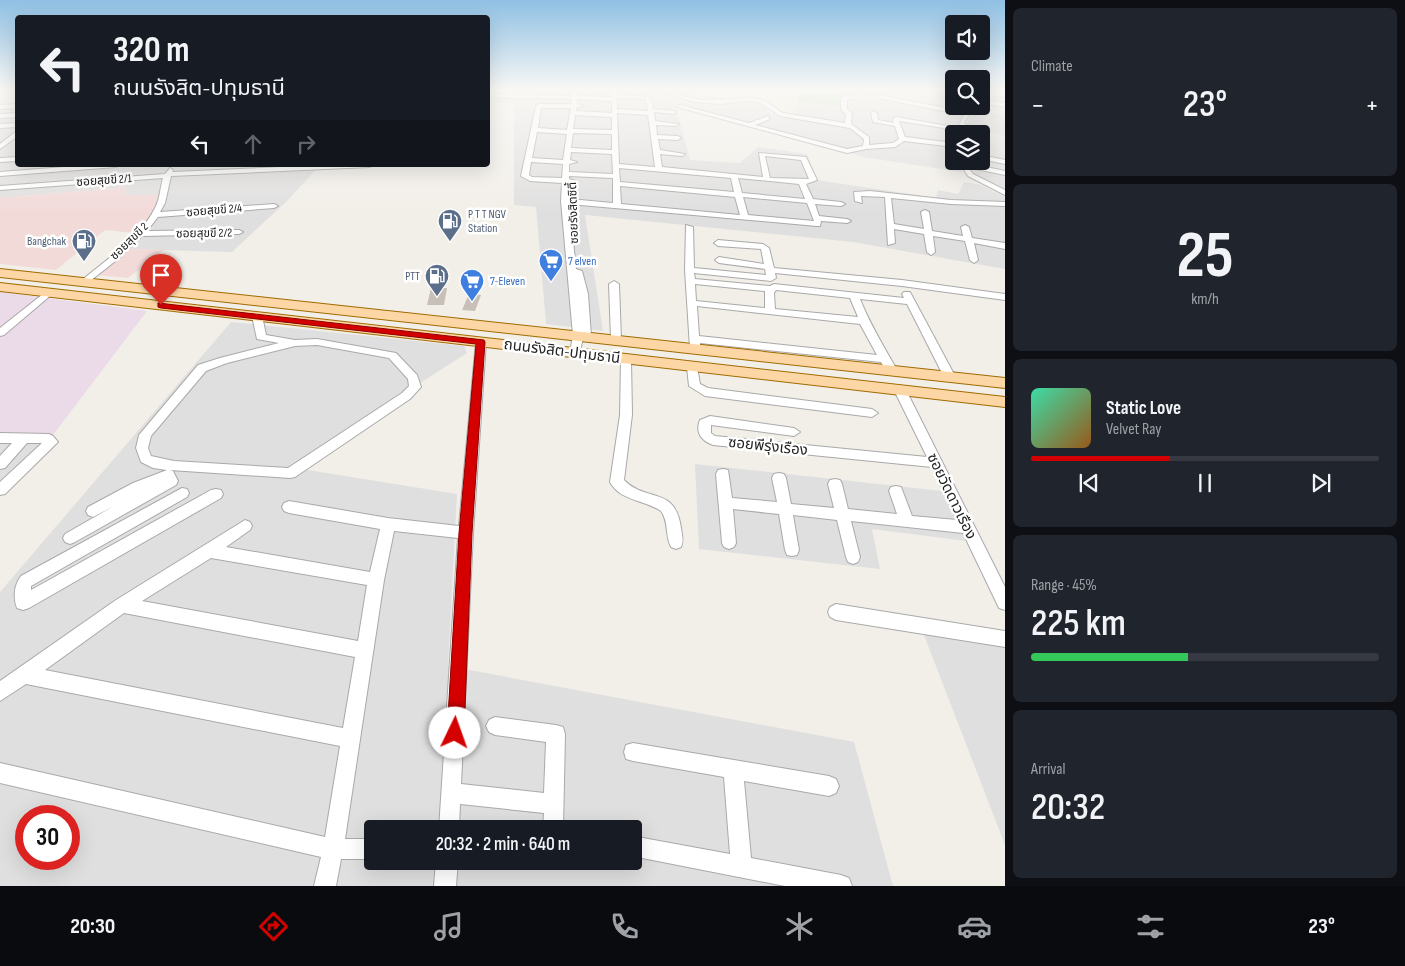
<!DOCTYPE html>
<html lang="en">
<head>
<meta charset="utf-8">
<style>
  body { margin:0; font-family:"Sofia Sans Condensed","Noto Sans Thai",sans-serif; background:#20242c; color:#f1f3f6; height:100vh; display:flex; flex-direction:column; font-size:19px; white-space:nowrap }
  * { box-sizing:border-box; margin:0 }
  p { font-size:16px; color:#9ea1a6 }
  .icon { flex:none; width:28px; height:28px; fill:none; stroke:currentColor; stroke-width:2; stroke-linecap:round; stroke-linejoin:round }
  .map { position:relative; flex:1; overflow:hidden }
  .sheet { display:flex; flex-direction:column; gap:8px; padding:8px; background:#0d0f14; width:400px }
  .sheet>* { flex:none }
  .banner { position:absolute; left:15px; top:15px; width:475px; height:152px; border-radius:5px; box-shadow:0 5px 20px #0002; background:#171b24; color:#f1f3f6; overflow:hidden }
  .buttons { position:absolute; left:945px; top:15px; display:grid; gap:10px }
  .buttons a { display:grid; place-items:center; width:45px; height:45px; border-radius:5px; background:#171b24; box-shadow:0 5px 20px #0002; font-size:25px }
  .speed { position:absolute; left:15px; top:805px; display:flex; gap:10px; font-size:25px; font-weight:700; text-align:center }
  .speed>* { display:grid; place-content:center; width:65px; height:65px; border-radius:50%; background:#171b24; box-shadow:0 5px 20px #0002; line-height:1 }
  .speed .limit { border:8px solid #d22; background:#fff; color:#111 }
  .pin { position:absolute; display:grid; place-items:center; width:42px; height:42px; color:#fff; margin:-51px -21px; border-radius:50% 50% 50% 0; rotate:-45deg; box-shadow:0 0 5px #0007 }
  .pin .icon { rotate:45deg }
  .me { position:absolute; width:55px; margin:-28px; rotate:3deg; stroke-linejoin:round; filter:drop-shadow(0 0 4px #0008) }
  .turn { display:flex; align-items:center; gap:18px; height:105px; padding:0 15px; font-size:22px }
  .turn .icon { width:65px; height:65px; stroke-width:2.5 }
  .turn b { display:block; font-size:35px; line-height:42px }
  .lanes { display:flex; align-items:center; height:48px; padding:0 15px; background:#0003; justify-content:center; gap:25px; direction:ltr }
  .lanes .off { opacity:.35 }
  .big { font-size:38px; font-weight:600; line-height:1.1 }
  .sheet .tile { flex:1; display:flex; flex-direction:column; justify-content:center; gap:8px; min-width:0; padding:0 18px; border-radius:8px; background:#20242c }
  .sheet .dial { align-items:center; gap:0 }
  .dial b { font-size:65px; line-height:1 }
  .song { display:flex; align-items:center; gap:15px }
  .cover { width:60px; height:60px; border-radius:8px; background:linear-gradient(135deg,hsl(160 70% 55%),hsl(30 70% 35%)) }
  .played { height:5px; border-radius:2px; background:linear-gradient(90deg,#d40000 40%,#363941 40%) }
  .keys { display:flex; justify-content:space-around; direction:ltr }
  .heat { display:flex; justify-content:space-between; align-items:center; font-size:28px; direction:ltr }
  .charge { height:8px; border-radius:4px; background:linear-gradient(90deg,#34c759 45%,#363941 0) }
  .trip { position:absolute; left:364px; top:820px; width:278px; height:50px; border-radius:5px; background:#171b24; box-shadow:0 5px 20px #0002; font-weight:600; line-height:50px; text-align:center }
  .tabs { display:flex; height:80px; justify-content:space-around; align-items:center; background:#090b0e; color:#9ea1a6 }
  .tabs .icon { width:35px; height:35px }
  .tabs .on { color:#d40000 }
  .tabs b { font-size:22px; color:#f1f3f6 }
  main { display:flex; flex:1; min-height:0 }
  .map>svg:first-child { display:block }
  .residential { fill:#e0dfdf; fill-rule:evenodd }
  .commercial { fill:#f2dad9 }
  .industrial { fill:#ebdbe8 }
  .religious { fill:#d0d0d0 }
  .farmland { fill:#eef0d5 }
  .forest { fill:#add19e }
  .building { fill:#c7bfb8 }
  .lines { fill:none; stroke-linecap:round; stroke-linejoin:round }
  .minor-casing { stroke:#a9a9a9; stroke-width:2 }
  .major-casing { stroke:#a06b00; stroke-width:2 }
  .minor { fill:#fff; fill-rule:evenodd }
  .major { fill:#fcd6a4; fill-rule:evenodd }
  .route { fill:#d40000; stroke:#8a0000 }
  .labels { text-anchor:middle; stroke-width:5; stroke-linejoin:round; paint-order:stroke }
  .far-street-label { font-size:12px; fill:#222; stroke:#fff }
  .far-service-label { font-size:12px; fill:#4e5e75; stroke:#fff; text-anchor:end }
  .far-shop-label { font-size:12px; fill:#366cbe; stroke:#fff; text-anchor:start }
  .street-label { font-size:15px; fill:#222; stroke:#fff }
</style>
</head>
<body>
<main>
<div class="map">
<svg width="1005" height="886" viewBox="0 0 1005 886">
  <rect width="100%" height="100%" fill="#f2efe9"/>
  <path class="residential" d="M0,89H17L18,165H320L287,201L232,252L127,249L161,195H125L126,187L0,198Z
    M488,89H693L692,92L729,99H756L771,114L794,120L797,101L838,106L841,89H954V106H969L959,124L975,134H954V161H967L961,172L863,157L843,150L689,108L676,106L690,160L740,163L758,147L807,154L817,180L936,198L938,190L958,194L964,182L981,185L1005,197V269L853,242L585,215L603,331L546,324L536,207L514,205V103L488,102Z
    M987,89H1005V115L975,110L977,106H981V99Z
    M969,128L1005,136V193L971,174L970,168L974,161H981V147L985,140L983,135Z
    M231,322L464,346L467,353L289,467L457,494L448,666L854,742L893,886H0V592ZM26,816H69V859H26ZM372,829H632V861H372Z
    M0,435H53L0,483Z
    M695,464L942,491L966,541L872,529L880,569L699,549Z
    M922,630L1005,640V845Z"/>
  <path class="commercial" d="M126,187V195H162V206L128,249L164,250L128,278L96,275L134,233L105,230L56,270L0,264V198Z"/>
  <path class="industrial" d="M0,292L147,311L53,435H0Z"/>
  <path class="religious" d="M975,110L1005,115V136L969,128L967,124Z"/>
  <path class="farmland" d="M712,89H800L795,115L779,112L769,103L756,99L749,98L738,100L704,94Z"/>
  <path class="forest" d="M800,89H841L839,106L797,101Z"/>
  <path class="building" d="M431,288H447L444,305H427Z
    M469,294L481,295L475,311L462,310Z"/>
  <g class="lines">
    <defs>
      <path id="minor" d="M0,89H17L0,92Z
        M573,89H579L578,96L612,97L611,89H617V95L651,97L653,109L676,111L674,114L654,112L655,121L679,124L676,126L656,125L657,135L678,136L681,138L678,140L658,139L660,150L685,154L682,156L660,154L662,167L763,177L759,153L806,157L817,180L806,184L813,199L841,202L845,204L841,206L815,204L819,216L847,219L851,221L847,223L821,221L820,226H817L569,204L576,269L582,271L588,294L591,336L590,338H583L579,355H571L570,353L573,335L561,201L562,183L530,181L521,176L536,106L539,104H571L572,99L488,97V94L572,96ZM617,98L646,99L648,111L617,109ZM577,99L612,101V113L576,111V108L583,106L577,104ZM541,108H571L567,130L538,128ZM617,113L648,115L655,167L619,164ZM575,115L612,117V130L573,129ZM537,132L567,134L563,160L532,158ZM573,133L612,134V150L571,148ZM571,152L612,154L613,174L569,172V164L577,162L570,160ZM765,156L801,160L809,179L770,178ZM531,162L563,164L562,178L532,177L529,175ZM619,168L731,178L734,192L620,182ZM569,176L613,178V203L569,199V183L576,181L569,179ZM738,178L799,184L805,199L742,193ZM620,186L735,197L740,215L621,204ZM743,197L807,203L814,221L748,215Z
        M653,89H661L681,96L703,100L755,98L765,101L783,113L845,123L846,114L841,110V97L853,96L855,99H847V109L852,113L851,124L869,137V145L893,143L899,139L895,126L873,122L871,113L874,111L877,113L878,120L894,123L893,119L896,117L948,126L954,135V143L944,128L899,121L905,137L954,143V147L904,141L895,147L866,149L847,153L677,107L680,105L749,123L768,116L770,119L755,125L847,149L863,146L864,139L850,128L780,116L759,102L745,101L721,104L695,102Z
        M856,89H865L875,93L872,95Z
        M982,90L1005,93V97L981,93Z
        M954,93V97L942,96Z
        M879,95L966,112L969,106H975L964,123L981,134H973L959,125L964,115L877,98Z
        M981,99L1005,103V107L981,103Z
        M18,104V108L0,109V105Z
        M18,113V117L0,118V114Z
        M18,123V127L0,128V124Z
        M18,130V136L0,149V144Z
        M981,155L1005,160V164L981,159Z
        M18,157V161L0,162V158Z
        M967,161H973L972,164L1005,171V175L971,168L970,170L973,174L1005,190V195L968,176L964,170Z
        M90,165H119L116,167L0,176V172Z
        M324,165H373L370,167L171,176L165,203L160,212L274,204L278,206L274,208L158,217L147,231L239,230L243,232L239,234L142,236L118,259L85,285L80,282L82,280C107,259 141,237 155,208C160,199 160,188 163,178L0,190V186L165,174L170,168L172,169L173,172Z
        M870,191L951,200L1005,202V206L951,204L891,198L894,224L924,229L921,212L925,210L929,212L932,231L963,236L961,227L965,225L969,227L972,238L1005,243V249L974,243L978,260L974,263L970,260L965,241L933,236L935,252L931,255L927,252L924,234L894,229L895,243L888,245L885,197L861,196L862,203L855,201L854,192Z
        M686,225L693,227L694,268L766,275L765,269L719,263L715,260L719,257L764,264L761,249L718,246L714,243L718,240L763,244L769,248L774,268L902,280L1005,294V300L902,286L775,273L776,278L771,281L694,273L695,279L770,286L774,284L904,298L902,294L904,292H910L955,376L949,380L945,379L907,304L860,299C870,324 884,347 897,370L895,373H887L881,362L700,343V348L695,351L690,348L685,270ZM695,284L765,291V308L696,301ZM776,290L850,298L858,317L775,309L774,293ZM697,306L860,324L877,355L699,336Z
        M614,281L619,284L621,339L616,342L611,339L609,284Z
        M48,290L53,293L51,295L4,335L0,336V328Z
        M257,313L262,316L266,335L295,340L317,339L396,353L417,375L421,387L410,399L295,477L290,478L170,470L173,471L178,481L176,485L75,542L70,544L65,542L63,538L65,534L114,506L93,517L88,515L86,511L88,507L133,483L167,470L153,468L141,462L136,448L139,435L198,365L220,358L279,343L257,339L252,316ZM317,345L389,358L408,379L409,386L402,393L288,468L174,461L151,456L148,448L151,436L206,371L227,363L295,346Z
        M481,339L486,342L473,533L461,784L544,793L546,742L495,735L489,732L486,726L489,720L495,717L556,725L563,727L565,734L563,829H543L544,813L460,804L459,829H439L458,538L394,531L384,580L345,839H372V859H341L336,886H314L321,857L0,783V763L325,837L340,746L26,684L0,701V681L116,600L245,520L250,522L252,526L250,530L226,547L370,572L380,529L289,513L284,511L282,507L284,503L289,501L388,518L459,526L476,342ZM211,558L367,585L358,641L142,601ZM124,613L355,657L343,728L45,670Z
        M626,356L631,359L632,415L624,480C646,503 675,485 681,528C682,535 684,541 681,547L676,549L671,547C665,536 669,522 661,511C645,500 620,501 610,482L620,415L621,359Z
        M692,363L697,367L700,384L708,388L872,409L878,413L872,417L705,396L689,386L687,367Z
        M900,386L906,390L1005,587V610L999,608L963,533L851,521L860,557L858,562L853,564L848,562L846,557L837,520L793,515L799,550L797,555L792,556L787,555L785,550L779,514L733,509L736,543L734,547L729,549L724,547L722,543L716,474L718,470L723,469L728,470L732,498L777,502L772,478L774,474L779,473L784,474L786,478L791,504L834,508L828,484L830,480L835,479L840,480L842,484L848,509L897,514L889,491L891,487L896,486L901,487L912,516L957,520L932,467L713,445C701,441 695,432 700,420L710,416L794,428L800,432L794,436L711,425V433L715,436L927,457L894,390Z
        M0,433L49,434L53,436L58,442L5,494L0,495V482L42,443H27L5,468L0,469V456L12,443H0Z
        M182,488L187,489L189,493L187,497L31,586V590L211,490L216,489L221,490L223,494L221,498L29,608L23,610L17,608C13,598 14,585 21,576Z
        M836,604L1005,631V647L836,620L830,617L828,612L830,607Z
        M633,743L829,776L836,779L839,786L836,793L829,796L744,781L751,858L841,875L849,878L852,886H785L632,856V836L730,854L724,777L633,761L626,759L624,752L626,745Z
        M436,861H458L456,886H434Z"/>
      <path id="major" d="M0,269L1005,378V388L0,277Z
        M0,283L1005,397V407L0,291Z"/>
    </defs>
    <use href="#minor" class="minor-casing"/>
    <use href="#major" class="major-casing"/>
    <use href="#minor" class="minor"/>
    <use href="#major" class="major"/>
  </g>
  <linearGradient id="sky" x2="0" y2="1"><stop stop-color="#8fc0e4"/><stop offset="0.42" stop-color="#f9f8f5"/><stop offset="1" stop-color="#f9f8f5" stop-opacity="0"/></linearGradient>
  <rect width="1005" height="214" fill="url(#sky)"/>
  <path class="route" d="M158,303L484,340L485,342L472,533L464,733L461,739L455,741L449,739L447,733L459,533L476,344L161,308L158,307Z"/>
  <defs>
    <symbol id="fuel-pin" viewBox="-11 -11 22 30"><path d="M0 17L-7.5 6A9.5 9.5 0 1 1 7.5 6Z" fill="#5c6f8a" stroke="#fff"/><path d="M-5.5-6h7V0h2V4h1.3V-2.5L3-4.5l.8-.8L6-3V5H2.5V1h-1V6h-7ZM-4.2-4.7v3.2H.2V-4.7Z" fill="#fff"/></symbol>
    <symbol id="supermarket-pin" viewBox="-11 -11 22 30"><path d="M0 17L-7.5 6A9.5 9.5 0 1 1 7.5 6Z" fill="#3f7fe0" stroke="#fff"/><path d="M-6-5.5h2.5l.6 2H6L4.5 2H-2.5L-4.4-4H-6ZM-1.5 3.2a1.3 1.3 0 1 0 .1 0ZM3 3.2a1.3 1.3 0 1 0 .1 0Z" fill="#fff"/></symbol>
  </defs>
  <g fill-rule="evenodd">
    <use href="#fuel-pin" x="436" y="207" width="28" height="38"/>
    <use href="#fuel-pin" x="70" y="227" width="28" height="38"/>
    <use href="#supermarket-pin" x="537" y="247" width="28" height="38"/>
    <use href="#fuel-pin" x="423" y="262" width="28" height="38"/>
    <use href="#supermarket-pin" x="458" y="267" width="28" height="38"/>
  </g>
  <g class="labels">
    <g class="far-street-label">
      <text transform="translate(104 180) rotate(-4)" y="4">ซอยสุขขี 2/1</text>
      <text transform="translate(214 210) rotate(-5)" y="4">ซอยสุขขี 2/4</text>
      <text transform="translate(573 213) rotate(-92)" y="4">ซอยรังสิตซิตี้</text>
      <text transform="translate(204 233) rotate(-1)" y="4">ซอยสุขขี 2/2</text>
      <text transform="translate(129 241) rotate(-44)" y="4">ซอยสุขขี 2</text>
    </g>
    <g class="far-service-label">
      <text x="468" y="218" text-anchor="start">P T T NGV<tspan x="468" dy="14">Station</tspan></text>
      <text x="66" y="245">Bangchak</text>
      <text x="420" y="280">PTT</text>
    </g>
    <g class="far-shop-label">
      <text x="568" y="265">7 elven</text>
      <text x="490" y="285">7-Eleven</text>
    </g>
    <g class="street-label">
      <text transform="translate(562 351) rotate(7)" y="5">ถนนรังสิต-ปทุมธานี</text>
      <text transform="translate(768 446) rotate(6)" y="5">ซอยพีรุ่งเรือง</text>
      <text transform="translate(952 496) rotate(64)" y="5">ซอยวัดดาวเรือง</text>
    </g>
  </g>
</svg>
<div class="buttons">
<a><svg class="icon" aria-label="sound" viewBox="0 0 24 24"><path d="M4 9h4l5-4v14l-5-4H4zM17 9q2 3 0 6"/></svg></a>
<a><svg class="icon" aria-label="search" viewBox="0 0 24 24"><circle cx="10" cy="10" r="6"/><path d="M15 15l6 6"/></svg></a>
<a><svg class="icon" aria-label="layers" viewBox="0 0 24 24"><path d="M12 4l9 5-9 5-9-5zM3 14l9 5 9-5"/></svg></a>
</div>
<div class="speed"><div class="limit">30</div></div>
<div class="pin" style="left:161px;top:305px;background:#d93025"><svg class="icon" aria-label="arrive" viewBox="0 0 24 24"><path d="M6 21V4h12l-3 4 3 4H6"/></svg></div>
<svg class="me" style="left:455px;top:733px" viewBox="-20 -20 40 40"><circle r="19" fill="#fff"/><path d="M0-13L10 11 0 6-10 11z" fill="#d40000"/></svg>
<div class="trip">20:32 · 2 min · 640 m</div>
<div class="banner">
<div class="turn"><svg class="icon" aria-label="left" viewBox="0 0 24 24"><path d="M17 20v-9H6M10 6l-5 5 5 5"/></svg><div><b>320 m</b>ถนนรังสิต-ปทุมธานี</div></div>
<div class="lanes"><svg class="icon" aria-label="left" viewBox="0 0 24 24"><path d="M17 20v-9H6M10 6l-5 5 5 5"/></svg><svg class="icon off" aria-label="ahead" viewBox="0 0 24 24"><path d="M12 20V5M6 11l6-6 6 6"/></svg><svg class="icon off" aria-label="right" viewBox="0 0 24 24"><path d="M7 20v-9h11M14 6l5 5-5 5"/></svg></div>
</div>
</div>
<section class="sheet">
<div class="tile"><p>Climate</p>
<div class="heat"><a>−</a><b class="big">23°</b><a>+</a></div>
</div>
<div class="tile dial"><b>25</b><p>km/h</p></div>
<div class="tile">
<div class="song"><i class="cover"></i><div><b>Static Love</b><p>Velvet Ray</p></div></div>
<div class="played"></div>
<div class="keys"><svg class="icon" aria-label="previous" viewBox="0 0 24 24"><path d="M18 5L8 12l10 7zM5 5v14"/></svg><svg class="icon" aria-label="pause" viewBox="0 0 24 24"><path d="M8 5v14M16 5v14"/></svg><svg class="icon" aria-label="next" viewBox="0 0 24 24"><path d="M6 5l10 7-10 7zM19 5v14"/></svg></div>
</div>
<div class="tile"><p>Range · 45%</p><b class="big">225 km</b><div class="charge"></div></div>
<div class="tile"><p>Arrival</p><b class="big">20:32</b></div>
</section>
</main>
<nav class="tabs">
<b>20:30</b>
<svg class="icon on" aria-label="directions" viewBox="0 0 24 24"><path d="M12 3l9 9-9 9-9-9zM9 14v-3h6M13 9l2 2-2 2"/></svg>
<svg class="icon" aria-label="music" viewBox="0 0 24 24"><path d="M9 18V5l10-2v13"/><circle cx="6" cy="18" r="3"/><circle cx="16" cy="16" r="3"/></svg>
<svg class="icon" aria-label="phone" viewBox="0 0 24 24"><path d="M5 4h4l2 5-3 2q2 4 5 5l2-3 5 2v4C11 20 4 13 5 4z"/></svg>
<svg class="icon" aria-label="climate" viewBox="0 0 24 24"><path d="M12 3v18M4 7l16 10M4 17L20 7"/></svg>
<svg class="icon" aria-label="car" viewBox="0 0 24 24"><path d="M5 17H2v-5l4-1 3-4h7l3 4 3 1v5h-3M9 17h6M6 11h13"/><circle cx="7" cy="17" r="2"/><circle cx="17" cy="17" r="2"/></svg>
<svg class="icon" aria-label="filters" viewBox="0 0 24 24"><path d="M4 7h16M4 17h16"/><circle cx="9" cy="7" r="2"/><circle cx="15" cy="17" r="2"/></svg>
<b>23°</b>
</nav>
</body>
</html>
